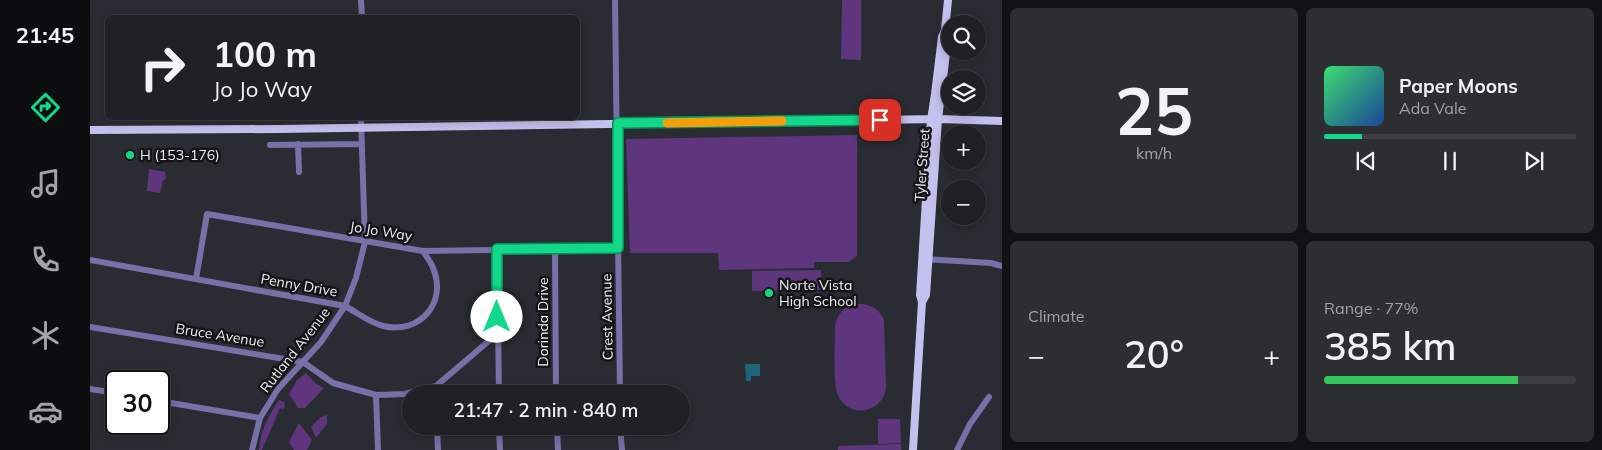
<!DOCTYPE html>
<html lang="en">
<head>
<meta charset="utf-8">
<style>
  body { margin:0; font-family:Mulish,sans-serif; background:#2c2e32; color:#f1f3f6; height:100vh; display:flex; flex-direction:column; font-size:19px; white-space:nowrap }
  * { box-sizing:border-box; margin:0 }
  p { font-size:16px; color:#a1a3a7 }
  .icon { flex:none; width:28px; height:28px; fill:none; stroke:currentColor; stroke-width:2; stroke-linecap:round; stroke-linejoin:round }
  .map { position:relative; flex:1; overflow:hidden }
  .details { display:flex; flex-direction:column; gap:8px; padding:8px; background:#111215; width:600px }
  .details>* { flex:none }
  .hud { position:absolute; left:15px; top:15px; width:475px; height:105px; border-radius:8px; box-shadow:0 2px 12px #0003,0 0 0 1px #3c3e43; background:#1f2126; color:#f1f3f6; overflow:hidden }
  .controls { position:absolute; left:851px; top:15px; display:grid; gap:10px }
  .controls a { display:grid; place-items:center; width:45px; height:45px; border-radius:50%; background:#1f2126; box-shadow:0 2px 12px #0003,0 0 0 1px #3c3e43; font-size:25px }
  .speed { position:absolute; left:15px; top:370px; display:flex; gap:10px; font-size:25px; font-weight:700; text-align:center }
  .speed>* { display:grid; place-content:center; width:65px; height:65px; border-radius:50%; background:#1f2126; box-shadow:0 2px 12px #0003,0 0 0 1px #3c3e43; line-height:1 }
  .speed .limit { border:2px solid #111; border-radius:8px; background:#fff; color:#111 }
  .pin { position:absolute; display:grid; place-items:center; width:42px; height:42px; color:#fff; margin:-21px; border-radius:10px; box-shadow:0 2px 8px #0006 }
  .me { position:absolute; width:55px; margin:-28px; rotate:0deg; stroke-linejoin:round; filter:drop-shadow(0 0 4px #0008) }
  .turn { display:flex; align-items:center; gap:18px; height:105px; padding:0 25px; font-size:22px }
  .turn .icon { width:65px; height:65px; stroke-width:2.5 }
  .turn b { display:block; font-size:35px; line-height:42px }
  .big { font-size:38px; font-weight:600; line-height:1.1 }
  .details .tile { flex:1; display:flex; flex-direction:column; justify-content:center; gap:8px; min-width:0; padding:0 18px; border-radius:8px; background:#2c2e32 }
  .details .dial { align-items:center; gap:0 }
  .dial b { font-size:65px; line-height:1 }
  .song { display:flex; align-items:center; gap:15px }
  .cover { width:60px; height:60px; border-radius:8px; background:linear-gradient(135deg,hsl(140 70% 55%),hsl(220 70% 35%)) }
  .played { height:5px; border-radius:2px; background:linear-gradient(90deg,#12d98a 15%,#3c3e43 15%) }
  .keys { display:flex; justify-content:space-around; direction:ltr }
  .heat { display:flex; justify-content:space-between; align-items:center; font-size:28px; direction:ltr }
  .charge { height:8px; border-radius:4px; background:linear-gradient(90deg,#34c759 77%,#3c3e43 0) }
  .details .tiles { flex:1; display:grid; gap:8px; grid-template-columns:repeat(2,1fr) }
  .trip { position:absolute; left:312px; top:385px; width:288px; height:50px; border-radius:25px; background:#1f2126; box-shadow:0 2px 12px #0003,0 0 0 1px #3c3e43; font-weight:600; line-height:50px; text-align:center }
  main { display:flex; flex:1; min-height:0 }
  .tab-bar { display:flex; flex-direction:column; width:90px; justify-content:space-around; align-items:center; background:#0c0d0f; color:#a1a3a7 }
  .tab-bar .icon { width:35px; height:35px }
  .tab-bar .selected { color:#12d98a }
  .tab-bar b { font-size:22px; color:#f1f3f6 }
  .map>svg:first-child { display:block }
  .green { fill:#5f367d }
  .water { fill:#1f6479 }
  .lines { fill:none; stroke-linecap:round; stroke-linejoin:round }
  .minor { stroke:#7671a8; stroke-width:6 }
  .major { stroke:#c3c1ee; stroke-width:8 }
  .route-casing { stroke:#0c8d5a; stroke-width:12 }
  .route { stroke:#12d98a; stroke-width:9 }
  .slow { stroke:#f59e0b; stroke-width:9 }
  .poi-dot { fill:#12d98a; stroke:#131517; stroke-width:2 }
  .labels { text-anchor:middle; stroke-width:5; stroke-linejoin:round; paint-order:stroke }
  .poi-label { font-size:14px; fill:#f0f1f5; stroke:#131517; text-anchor:start }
  .street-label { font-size:14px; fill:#f0f1f5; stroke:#131517 }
</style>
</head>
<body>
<main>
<nav class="tab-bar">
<b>21:45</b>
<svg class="icon selected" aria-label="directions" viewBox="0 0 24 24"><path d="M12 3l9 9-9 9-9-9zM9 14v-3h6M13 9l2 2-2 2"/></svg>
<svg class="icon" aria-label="music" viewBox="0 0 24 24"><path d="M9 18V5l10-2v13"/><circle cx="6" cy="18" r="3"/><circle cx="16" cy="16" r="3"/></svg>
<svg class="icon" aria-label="phone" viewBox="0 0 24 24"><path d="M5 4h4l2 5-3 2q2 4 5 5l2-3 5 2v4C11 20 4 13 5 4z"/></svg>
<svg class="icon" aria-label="climate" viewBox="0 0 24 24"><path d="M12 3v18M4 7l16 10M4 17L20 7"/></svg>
<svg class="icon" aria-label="car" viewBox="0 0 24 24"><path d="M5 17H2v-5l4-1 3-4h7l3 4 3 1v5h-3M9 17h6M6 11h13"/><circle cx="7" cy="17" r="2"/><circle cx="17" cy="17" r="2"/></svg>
</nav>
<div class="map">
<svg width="912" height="450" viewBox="0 0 912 450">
  <rect width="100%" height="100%" fill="#292c32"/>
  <path class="green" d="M752,0H771V60L751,59Z
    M767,135V256L759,262H724V268L629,270L628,253H540L536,139Z
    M59,169L75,172L76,179L73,180L70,193L57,191Z
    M731,270V290L662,291V271Z
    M771,304C782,305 790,310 794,320L796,388C792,415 756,419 747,393C743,380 745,343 745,327C747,313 756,304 771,304Z
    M216,373L225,383L234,388L215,408H208L199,394L207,380Z
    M189,400L194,402L195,407L193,409L190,408L172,450H169C170,432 179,414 189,400Z
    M237,415V424L226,438L221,427L231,417Z
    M788,419H810L811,443L788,444Z
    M209,423L222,440L217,450H204L199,442Z
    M811,444V450H748V446Z"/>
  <path class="water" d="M655,364H670V376H661V381H656Z"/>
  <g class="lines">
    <path class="minor" d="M271,0L272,18
      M525,0L530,394
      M208,144L209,172
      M180,145L272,144
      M407,249L409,394
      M465,249L466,394
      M833,259L901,263L912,266
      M0,260L255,306C266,312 280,323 293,326C329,335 358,303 343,268C341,262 336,256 333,251
      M106,279L117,214L333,251L528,248
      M0,327L213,362L243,383L286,395L315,394L346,386L407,334
      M346,386V394
      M0,389L26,393
      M286,395L288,450
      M69,401L170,418
      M347,426L348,450
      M409,426L410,450
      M467,426L468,450
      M530,426L532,450
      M162,450L170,418L188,389L231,342L255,306L266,278L275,242L271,118
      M867,450L880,424L899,397"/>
    <path class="major" d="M0,130L188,129L848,119L912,121
      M832,302L836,295L848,119L858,37L855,30
      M823,450L832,302L830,295L841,120L845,94L852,37L855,30L858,0"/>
  </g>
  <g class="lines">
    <defs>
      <path id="route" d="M407,317V249L528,248V123L790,120"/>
    </defs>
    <use href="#route" class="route-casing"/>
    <use href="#route" class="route"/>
    <path class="slow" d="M577,123L692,121"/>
  </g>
  <g class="poi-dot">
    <circle cx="40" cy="155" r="5"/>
    <circle cx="679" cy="293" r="5"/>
  </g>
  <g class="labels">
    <g class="poi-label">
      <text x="50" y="160">H (153-176)</text>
      <text x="689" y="290">Norte Vista<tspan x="689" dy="16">High School</tspan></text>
    </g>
    <g class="street-label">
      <text transform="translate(832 165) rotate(-86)" y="5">Tyler Street</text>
      <text transform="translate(291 231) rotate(9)" y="5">Jo Jo Way</text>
      <text transform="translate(209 285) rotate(10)" y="5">Penny Drive</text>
      <text transform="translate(517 317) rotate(-91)" y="5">Crest Avenue</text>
      <text transform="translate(453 322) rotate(-90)" y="5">Dorinda Drive</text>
      <text transform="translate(130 335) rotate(9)" y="5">Bruce Avenue</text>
      <text transform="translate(205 350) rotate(-52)" y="5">Rutland Avenue</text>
    </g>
  </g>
</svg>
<div class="controls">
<a><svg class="icon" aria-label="search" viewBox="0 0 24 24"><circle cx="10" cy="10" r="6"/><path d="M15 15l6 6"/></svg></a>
<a><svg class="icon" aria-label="layers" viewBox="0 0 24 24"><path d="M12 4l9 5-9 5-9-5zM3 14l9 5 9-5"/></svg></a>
<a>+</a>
<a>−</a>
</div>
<div class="speed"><div class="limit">30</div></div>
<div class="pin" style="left:790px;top:120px;background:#d93025"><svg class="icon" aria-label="arrive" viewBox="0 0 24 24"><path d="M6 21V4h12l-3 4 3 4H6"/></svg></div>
<svg class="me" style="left:407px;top:317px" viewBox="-20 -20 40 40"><circle r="19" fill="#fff"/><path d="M0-13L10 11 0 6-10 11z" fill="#12d98a"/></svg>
<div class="trip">21:47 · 2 min · 840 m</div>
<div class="hud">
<div class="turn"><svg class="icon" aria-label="right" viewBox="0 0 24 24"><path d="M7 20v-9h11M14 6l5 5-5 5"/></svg><div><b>100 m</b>Jo Jo Way</div></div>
</div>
</div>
<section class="details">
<div class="tiles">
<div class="tile dial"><b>25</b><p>km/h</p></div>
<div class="tile">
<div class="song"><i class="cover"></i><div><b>Paper Moons</b><p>Ada Vale</p></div></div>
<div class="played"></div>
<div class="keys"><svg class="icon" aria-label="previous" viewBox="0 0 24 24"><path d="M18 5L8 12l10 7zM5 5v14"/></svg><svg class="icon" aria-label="pause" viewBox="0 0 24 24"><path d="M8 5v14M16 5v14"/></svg><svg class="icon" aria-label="next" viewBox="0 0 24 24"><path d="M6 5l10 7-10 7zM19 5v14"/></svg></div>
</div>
<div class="tile"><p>Climate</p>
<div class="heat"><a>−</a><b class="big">20°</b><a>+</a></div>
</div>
<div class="tile"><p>Range · 77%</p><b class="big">385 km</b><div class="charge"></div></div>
</div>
</section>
</main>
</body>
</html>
